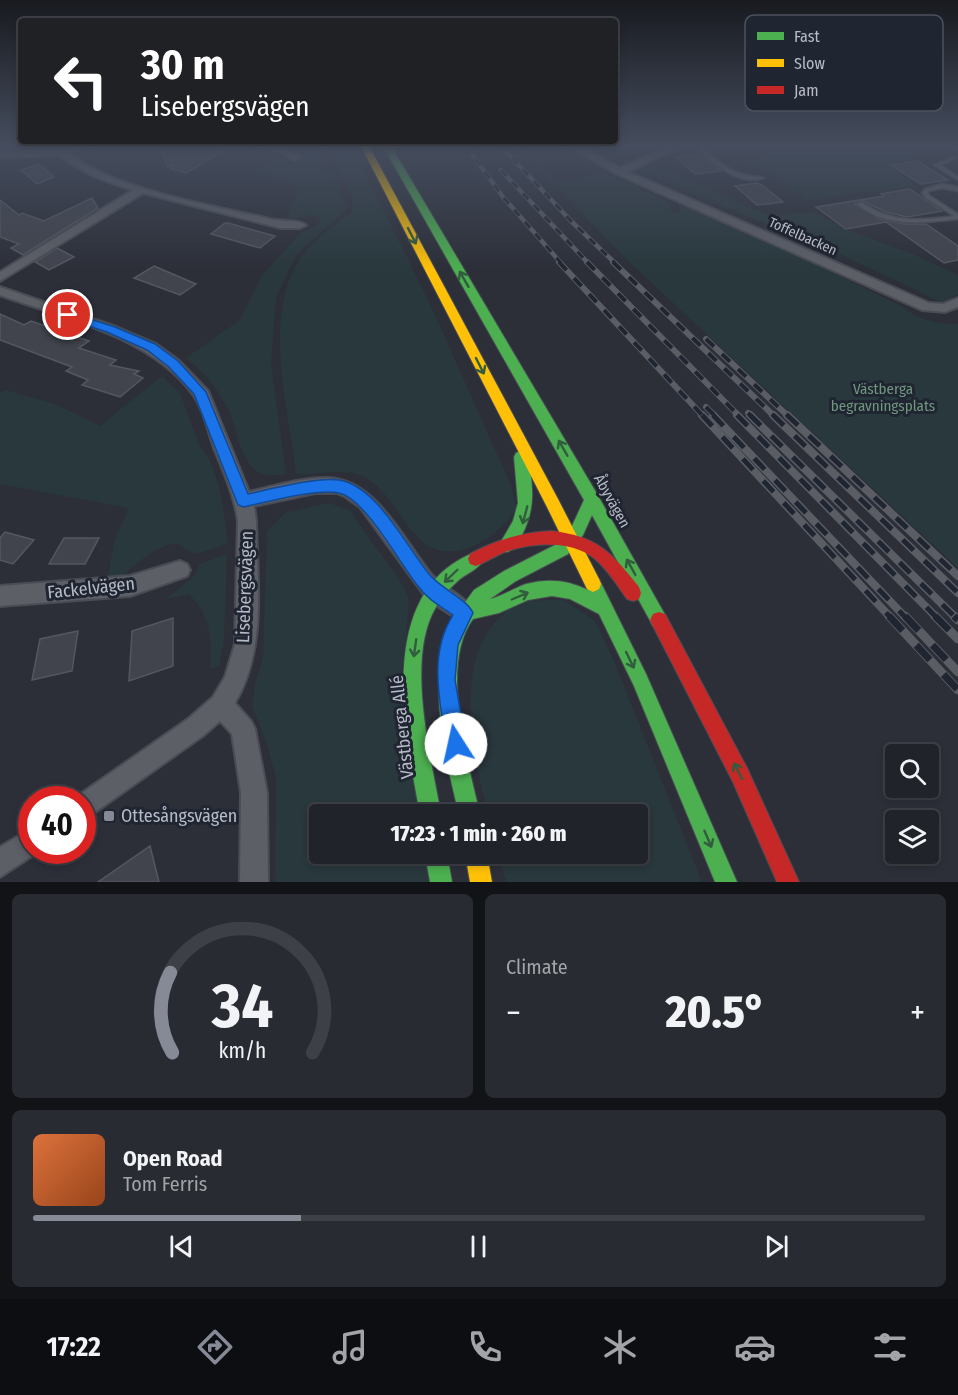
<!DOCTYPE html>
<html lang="en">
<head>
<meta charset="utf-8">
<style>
  body { margin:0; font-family:"Fira Sans Condensed",sans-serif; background:#292b32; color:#f1f3f6; height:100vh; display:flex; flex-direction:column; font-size:22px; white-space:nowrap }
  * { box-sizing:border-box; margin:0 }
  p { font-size:20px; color:#a2a4a8 }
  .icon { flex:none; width:33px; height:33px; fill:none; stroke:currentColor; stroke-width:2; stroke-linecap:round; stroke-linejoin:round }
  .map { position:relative; height:882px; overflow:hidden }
  .details { display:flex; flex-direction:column; gap:12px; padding:12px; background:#121317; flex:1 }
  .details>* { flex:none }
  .banner { position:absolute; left:18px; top:18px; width:600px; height:126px; border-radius:6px; box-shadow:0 3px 9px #0003,0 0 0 2px #3e4047; background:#202124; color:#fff; overflow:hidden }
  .fabs { position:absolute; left:885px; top:744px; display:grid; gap:12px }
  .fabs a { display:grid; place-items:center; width:54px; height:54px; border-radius:6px; background:#21232a; box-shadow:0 3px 9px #0003,0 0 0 2px #3e4047; font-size:30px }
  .speed { position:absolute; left:18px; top:786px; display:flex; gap:12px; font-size:30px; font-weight:700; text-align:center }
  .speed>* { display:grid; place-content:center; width:78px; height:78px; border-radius:50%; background:#21232a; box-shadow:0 3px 9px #0003,0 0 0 2px #3e4047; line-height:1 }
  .speed .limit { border:9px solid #d22; background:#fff; color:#111 }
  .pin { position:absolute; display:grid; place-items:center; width:51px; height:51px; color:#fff; margin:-26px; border:3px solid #fff; border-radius:50%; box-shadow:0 2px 6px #0007 }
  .me { position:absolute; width:66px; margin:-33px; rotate:350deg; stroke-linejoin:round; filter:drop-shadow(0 0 4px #0008) }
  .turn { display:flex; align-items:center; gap:21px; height:126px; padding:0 24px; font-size:27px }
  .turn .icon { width:78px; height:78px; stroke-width:2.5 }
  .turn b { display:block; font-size:42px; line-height:51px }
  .big { font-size:45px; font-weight:800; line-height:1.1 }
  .details .card { flex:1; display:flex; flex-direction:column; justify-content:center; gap:9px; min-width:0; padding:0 21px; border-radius:9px; background:#292b32 }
  .details .dial { align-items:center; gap:0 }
  .dial svg { height:156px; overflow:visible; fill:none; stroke:#3e4047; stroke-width:7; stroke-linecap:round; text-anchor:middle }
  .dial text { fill:#f1f3f6; stroke:none }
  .song { display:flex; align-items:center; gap:18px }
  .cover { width:72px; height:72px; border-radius:9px; background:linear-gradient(135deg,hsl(20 70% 55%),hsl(20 70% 35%)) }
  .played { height:6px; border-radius:3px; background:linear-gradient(90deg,#868a96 30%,#3e4047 30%) }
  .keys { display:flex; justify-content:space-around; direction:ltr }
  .heat { display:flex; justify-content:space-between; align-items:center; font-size:33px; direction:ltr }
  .details .tiles { flex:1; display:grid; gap:12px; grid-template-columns:1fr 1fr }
  .card:last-child { grid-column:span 2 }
  .trip { position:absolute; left:309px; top:804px; width:339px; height:60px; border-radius:6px; background:#21232a; box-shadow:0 3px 9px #0003,0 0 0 2px #3e4047; font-weight:800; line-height:60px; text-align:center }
  .dock { display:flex; height:96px; justify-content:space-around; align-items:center; background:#0d0e11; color:#a2a4a8 }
  .dock .icon { width:42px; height:42px }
  .dock .current { color:#868a96 }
  .dock b { font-size:27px; color:#f1f3f6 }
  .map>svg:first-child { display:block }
  .green { fill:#29383d }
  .building { fill:#41444d; stroke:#54575f; stroke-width:1.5 }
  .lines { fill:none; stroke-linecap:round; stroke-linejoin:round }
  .lane-casing { stroke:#4a4c55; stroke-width:3 }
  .street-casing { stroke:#4a4c55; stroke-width:4 }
  .fast-casing { stroke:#4a4c55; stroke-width:2 }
  .slow-casing { stroke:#4a4c55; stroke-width:2 }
  .jam-casing { stroke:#4a4c55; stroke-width:2 }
  .lane { fill:#5c5f66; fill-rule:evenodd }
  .street { fill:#5c5f66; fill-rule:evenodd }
  .fast { fill:#4caf50; fill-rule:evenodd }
  .slow { fill:#ffc107; fill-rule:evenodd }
  .jam { fill:#c62828; fill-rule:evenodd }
  .rail-far3-casing { stroke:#5a5d64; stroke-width:4.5 }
  .rail-far2-casing { stroke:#5a5d64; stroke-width:6 }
  .rail-far1-casing { stroke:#5a5d64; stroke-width:8 }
  .rail-casing { stroke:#5a5d64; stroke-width:9 }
  .rail-far3 { stroke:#202532; stroke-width:3; stroke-dasharray:8; stroke-linecap:butt }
  .rail-far2 { stroke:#202532; stroke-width:4; stroke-dasharray:11; stroke-linecap:butt }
  .rail-far1 { stroke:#202532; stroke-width:5; stroke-dasharray:15; stroke-linecap:butt }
  .rail { stroke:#202532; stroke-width:7; stroke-dasharray:20; stroke-linecap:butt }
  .oneway { stroke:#325c3e }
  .route { fill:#1a73e8; stroke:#114b97; stroke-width:1.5 }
  .poi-dot { fill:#868a96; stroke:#202532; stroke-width:2 }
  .labels { text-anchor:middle; stroke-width:6; stroke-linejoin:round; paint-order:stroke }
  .far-street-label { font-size:14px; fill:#b7bbc8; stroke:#202532 }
  .park-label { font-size:15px; fill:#71977f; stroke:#202532 }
  .street-label { font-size:15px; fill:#b7bbc8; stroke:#202532 }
  .near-street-label { font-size:18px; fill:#b7bbc8; stroke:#202532 }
  .near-poi-label { font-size:18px; fill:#b7bbc8; stroke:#202532; text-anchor:start }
  .key { fill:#202532; stroke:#4d525f; stroke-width:1.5 }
  .key-label { font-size:16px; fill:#b7bbc8 }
</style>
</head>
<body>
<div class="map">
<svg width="958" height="882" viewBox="0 0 958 882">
  <rect width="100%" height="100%" fill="#2c2f38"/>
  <path class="green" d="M306,146H322L325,167L338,182L347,209L297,254L276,297L271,364L286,474C274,475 264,477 254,469C240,457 236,426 228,409C218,390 204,371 186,358L240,320L262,275L302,232L319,224L320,218L312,215L286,220L299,189L294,185L257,170L280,155L283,156L287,163L303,162L305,158L300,151L307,148Z
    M327,146H352L431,306L510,483L517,508C507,524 491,538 473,546C413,571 407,505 368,479C347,465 320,476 296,474C289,410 260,311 303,255C315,239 335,224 351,213C359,187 330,171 327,146Z
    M518,146H524L560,183L603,172L669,202L672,212L680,213L678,202L804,258L899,305C917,319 935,324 958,324V568L626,259Z
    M803,146H901L918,159L883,163L916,185L807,200L769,173L743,161Z
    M654,165L768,215L815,213L853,232L915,255L958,275V294L943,303L821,245L741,214L642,171Z
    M162,376L180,393L200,447C221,469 224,516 228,544L195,554L176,543C148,548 133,570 110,585L107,579L115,539L129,508L0,484V393L5,390L55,404L100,426Z
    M329,503L349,510L403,585L409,601L402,685L422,814H320V854H427L431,882H275L276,779L267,744L252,706L255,684L263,658L267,531L285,513Z
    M227,554L224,640L219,666L210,669C211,636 212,619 189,594L166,599L193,577L200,564Z
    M564,600L595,621L614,661L702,882H506L498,854H638V814H488C474,759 453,666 497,620C503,615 511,605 518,603C532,599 550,601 564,600Z"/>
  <path class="building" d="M159,146H232L186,173L171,169L173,164L168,167Z
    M700,154L709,161L721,171L695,174L676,157Z
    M917,161L948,180L921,184L890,165Z
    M39,164L54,177L37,184L21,170Z
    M756,183L762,185L783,202L757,205L735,186Z
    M910,189L942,211L907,217L886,212L863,201L855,204L880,219L905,224H926L958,246V260L944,263L886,222L846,229L816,207L884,196L881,194Z
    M92,198L98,208L23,255L11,248L19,244L0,237V200L19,215L22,213L44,221Z
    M225,223H228L275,236L260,248L211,234Z
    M57,248L74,257L49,270L35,262Z
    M154,266L196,284L180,295L134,278Z
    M0,314L24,325L31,321L89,341L79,348L116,360L110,365L139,371L134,374L143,378L120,397L82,385L88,380L66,371L72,367L0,340Z
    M5,532L34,540L13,564L0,560V538Z
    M64,538H99L85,564H49Z
    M173,618V666L129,681L132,631Z
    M78,631L72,671L32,680L40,639Z
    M150,846L159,882H98Z"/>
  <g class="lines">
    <defs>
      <path id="lane" d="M24,146H29L31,149L28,155L24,154L27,149Z
        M696,146H701C720,164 735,177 762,177L764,178C739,187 713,163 696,146Z
        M948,146H954L958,148V151Z
        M953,157L957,158L940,165L958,177V180L934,165Z
        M942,184L958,187V191L942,188L929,191L928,193L930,196L958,214V219C923,223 886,228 857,204L862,203C894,223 918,221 954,216L926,198L922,193L925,189Z"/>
      <path id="street" d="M74,146H92L69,153C111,189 215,206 270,219C281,222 298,219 306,225L300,228H281L143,193L0,281V272L133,190C107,182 81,173 60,155L0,158V152L62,149Z
        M260,146C275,146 289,146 301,158L293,160L285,154Z
        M568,146H580L620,168L669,146H681L628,172L929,303L943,304L958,298V307L945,312L922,310L617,174Z
        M0,287L116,327L156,344L178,360L208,391L249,492C274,486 300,478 326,478C376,478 403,540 431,574C443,588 467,596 474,613L471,620L464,623L428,600L360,507L346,497L337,493H315L254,506L256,521C257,581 267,649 235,703L251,721L255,729L267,793L268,882H240L241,793L232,734L220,721L204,735L91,815L82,819V800H72L188,719L213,697L225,677L235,644L238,521C234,495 224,472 214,448C208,431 203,407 192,393C150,336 63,318 0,295Z
        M180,561L187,564L190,570L187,576L130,596L0,606V586L130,576Z
        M32,828V850H41L0,877V847Z"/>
      <path id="fast" d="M383,146H391L597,494L668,620L665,626L659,628L653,626L592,515L583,535L568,554L516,581L490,599C503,596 514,588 526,584C548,578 568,580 588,590L585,584L587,579L593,576L599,579L646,674L737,882H715L634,686L599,614L570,599L552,596L528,600L499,613L473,619C439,665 468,763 480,814H459C446,762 433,706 442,652C444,639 451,625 455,613L458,607L463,605L474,590L504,571L557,544L572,526L584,500Z
        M521,451L526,453L528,457C533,485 536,508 522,535C518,542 515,549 507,552L501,550L499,545L513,521L518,503L514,457L516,453Z
        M476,552L482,554L484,559C480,568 468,573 460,579C451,587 442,596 436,607C405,658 431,758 441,814H420C405,733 374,590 476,552Z
        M425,854H447L452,882H430Z"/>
      <path id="slow" d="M361,146H369L558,499L599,579L601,584L599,589L593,592L587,589L547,507Z
        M465,854H487L492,882H470Z"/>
      <path id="jam" d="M552,531C597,536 612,553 639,587L641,593L639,599L633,601L627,599C617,585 608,570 595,559C571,540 533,542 505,552C495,556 486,562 476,566L470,564L468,559L470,554C496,540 522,532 552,531Z
        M659,612L665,614L747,768L799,882H777L733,782L653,626L650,620L653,614Z"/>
    </defs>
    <use href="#lane" class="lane-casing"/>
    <use href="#street" class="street-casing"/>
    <use href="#fast" class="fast-casing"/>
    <use href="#slow" class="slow-casing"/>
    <use href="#jam" class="jam-casing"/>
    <use href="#lane" class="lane"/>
    <use href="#street" class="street"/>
    <use href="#fast" class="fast"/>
    <use href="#slow" class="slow"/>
    <use href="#jam" class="jam"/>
    <defs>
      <path id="rail-far3" d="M466,146L503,197L561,263
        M501,146L571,221L615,263
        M501,170L588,263"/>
      <path id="rail-far2" d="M559,262L703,416
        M587,262L739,416
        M613,262L774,416
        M706,339L788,416
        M706,407L715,416
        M748,413L751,416"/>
      <path id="rail-far1" d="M702,415L891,618
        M713,415L906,618
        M737,415L937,618
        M750,415L956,618
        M773,415L958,593
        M787,415L958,576"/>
      <path id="rail" d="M889,616L958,690
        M905,616L958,672
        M935,616L958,639
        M954,616L958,620"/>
    </defs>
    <use href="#rail-far3" class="rail-far3-casing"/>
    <use href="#rail-far2" class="rail-far2-casing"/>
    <use href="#rail-far1" class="rail-far1-casing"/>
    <use href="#rail" class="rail-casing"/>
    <use href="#rail-far3" class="rail-far3"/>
    <use href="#rail-far2" class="rail-far2"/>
    <use href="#rail-far1" class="rail-far1"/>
    <use href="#rail" class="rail"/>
  </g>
  <defs><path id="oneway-shaft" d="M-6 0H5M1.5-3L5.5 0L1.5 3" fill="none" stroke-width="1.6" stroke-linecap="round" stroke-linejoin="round" transform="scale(1.5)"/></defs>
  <g class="oneway">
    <use href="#oneway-shaft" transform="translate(412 236) rotate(63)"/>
    <use href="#oneway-shaft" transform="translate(464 279) rotate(-120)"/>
    <use href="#oneway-shaft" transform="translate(480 366) rotate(63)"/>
    <use href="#oneway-shaft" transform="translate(563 448) rotate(-120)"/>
    <use href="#oneway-shaft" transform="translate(525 515) rotate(105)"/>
    <use href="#oneway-shaft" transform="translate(631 567) rotate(-119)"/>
    <use href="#oneway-shaft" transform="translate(451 576) rotate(136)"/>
    <use href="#oneway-shaft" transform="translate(520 596) rotate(-23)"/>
    <use href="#oneway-shaft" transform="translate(415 648) rotate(98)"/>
    <use href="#oneway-shaft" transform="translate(630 660) rotate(64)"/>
    <use href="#oneway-shaft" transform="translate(738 771) rotate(-117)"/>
    <use href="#oneway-shaft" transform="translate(708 839) rotate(67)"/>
  </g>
  <linearGradient id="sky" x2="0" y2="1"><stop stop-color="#181a1f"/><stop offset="0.54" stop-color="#454d5e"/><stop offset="1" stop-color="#454d5e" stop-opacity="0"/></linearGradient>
  <rect width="958" height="270" fill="url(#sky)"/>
  <path class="route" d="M68,312L115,327L155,344L178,361L206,392L248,494C271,489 317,477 339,480C377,486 406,546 429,574C440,588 468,600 473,613L458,645L455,680L466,744L463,751L456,754L449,751L446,744C440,701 428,654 453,615C440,606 427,599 418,586C400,564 365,498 339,493C318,488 266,502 244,507L238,505L194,394L169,367L147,350L107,332L64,318V313Z"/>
  <rect class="poi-dot" x="103" y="810" width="12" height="12" rx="3"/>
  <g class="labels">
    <g class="far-street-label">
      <text transform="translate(803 236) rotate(24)" y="5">Toffelbacken</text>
    </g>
    <g class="park-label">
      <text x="883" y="394">Västberga<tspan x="883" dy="17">begravningsplats</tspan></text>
    </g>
    <g class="street-label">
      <text transform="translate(612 501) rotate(61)" y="5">Åbyvägen</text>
    </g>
    <g class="near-street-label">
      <text transform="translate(245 587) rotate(-88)" y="6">Lisebergsvägen</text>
      <text transform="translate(91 588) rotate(-6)" y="6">Fackelvägen</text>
      <text transform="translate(402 727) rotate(-96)" y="6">Västberga Allé</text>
    </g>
    <g class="near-poi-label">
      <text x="121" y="822">Ottesångsvägen</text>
    </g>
  </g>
  <rect x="745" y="15" width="198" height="96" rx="9" class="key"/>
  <rect x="757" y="32" width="27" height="8" fill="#4caf50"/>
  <rect x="757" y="59" width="27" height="8" fill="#ffc107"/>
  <rect x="757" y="86" width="27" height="8" fill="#c62828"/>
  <g class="key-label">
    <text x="794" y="42">Fast</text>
    <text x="794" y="69">Slow</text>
    <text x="794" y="96">Jam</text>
  </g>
</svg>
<div class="fabs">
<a><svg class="icon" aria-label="search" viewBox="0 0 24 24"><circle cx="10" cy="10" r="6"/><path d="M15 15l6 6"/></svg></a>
<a><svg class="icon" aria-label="layers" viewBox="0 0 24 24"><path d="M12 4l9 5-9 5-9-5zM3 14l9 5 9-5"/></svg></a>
</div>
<div class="speed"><div class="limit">40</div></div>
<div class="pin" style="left:68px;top:315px;background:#d93025"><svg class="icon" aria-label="arrive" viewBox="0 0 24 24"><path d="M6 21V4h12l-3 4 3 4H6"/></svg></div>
<svg class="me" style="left:456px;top:744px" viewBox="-20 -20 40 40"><circle r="19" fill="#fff"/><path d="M0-13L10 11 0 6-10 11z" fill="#1a73e8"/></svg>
<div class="trip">17:23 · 1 min · 260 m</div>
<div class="banner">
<div class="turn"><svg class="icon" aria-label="left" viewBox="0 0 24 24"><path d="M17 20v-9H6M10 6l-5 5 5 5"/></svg><div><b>30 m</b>Lisebergsvägen</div></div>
</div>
</div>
<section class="details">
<div class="tiles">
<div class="card dial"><svg viewBox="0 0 100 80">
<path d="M14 69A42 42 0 1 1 86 69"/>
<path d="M14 69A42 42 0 0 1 13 28" stroke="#868a96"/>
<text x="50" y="56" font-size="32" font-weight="700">34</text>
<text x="50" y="72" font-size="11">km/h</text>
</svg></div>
<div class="card"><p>Climate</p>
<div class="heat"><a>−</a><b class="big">20.5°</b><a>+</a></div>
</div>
<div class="card">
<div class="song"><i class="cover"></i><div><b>Open Road</b><p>Tom Ferris</p></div></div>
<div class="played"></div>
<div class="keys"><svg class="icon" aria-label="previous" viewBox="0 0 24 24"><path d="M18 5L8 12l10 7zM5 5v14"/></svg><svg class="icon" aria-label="pause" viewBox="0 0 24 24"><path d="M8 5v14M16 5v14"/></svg><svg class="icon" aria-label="next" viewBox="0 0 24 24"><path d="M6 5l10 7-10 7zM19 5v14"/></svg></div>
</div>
</div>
</section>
<nav class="dock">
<b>17:22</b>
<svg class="icon current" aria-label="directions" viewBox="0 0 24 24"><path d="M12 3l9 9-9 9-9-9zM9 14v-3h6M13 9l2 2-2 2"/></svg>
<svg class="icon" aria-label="music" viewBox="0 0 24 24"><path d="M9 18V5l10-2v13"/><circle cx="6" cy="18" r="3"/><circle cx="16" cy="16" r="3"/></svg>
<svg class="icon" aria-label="phone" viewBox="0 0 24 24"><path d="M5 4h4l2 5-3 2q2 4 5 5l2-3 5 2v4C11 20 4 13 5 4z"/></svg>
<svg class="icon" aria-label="climate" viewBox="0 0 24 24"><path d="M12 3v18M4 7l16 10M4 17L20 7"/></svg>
<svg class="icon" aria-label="car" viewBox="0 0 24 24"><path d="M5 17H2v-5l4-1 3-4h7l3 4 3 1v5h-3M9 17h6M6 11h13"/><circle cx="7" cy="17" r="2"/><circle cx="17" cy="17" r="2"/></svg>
<svg class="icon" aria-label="filters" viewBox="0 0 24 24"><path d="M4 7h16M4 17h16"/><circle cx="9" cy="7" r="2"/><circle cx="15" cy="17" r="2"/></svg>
</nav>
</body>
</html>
